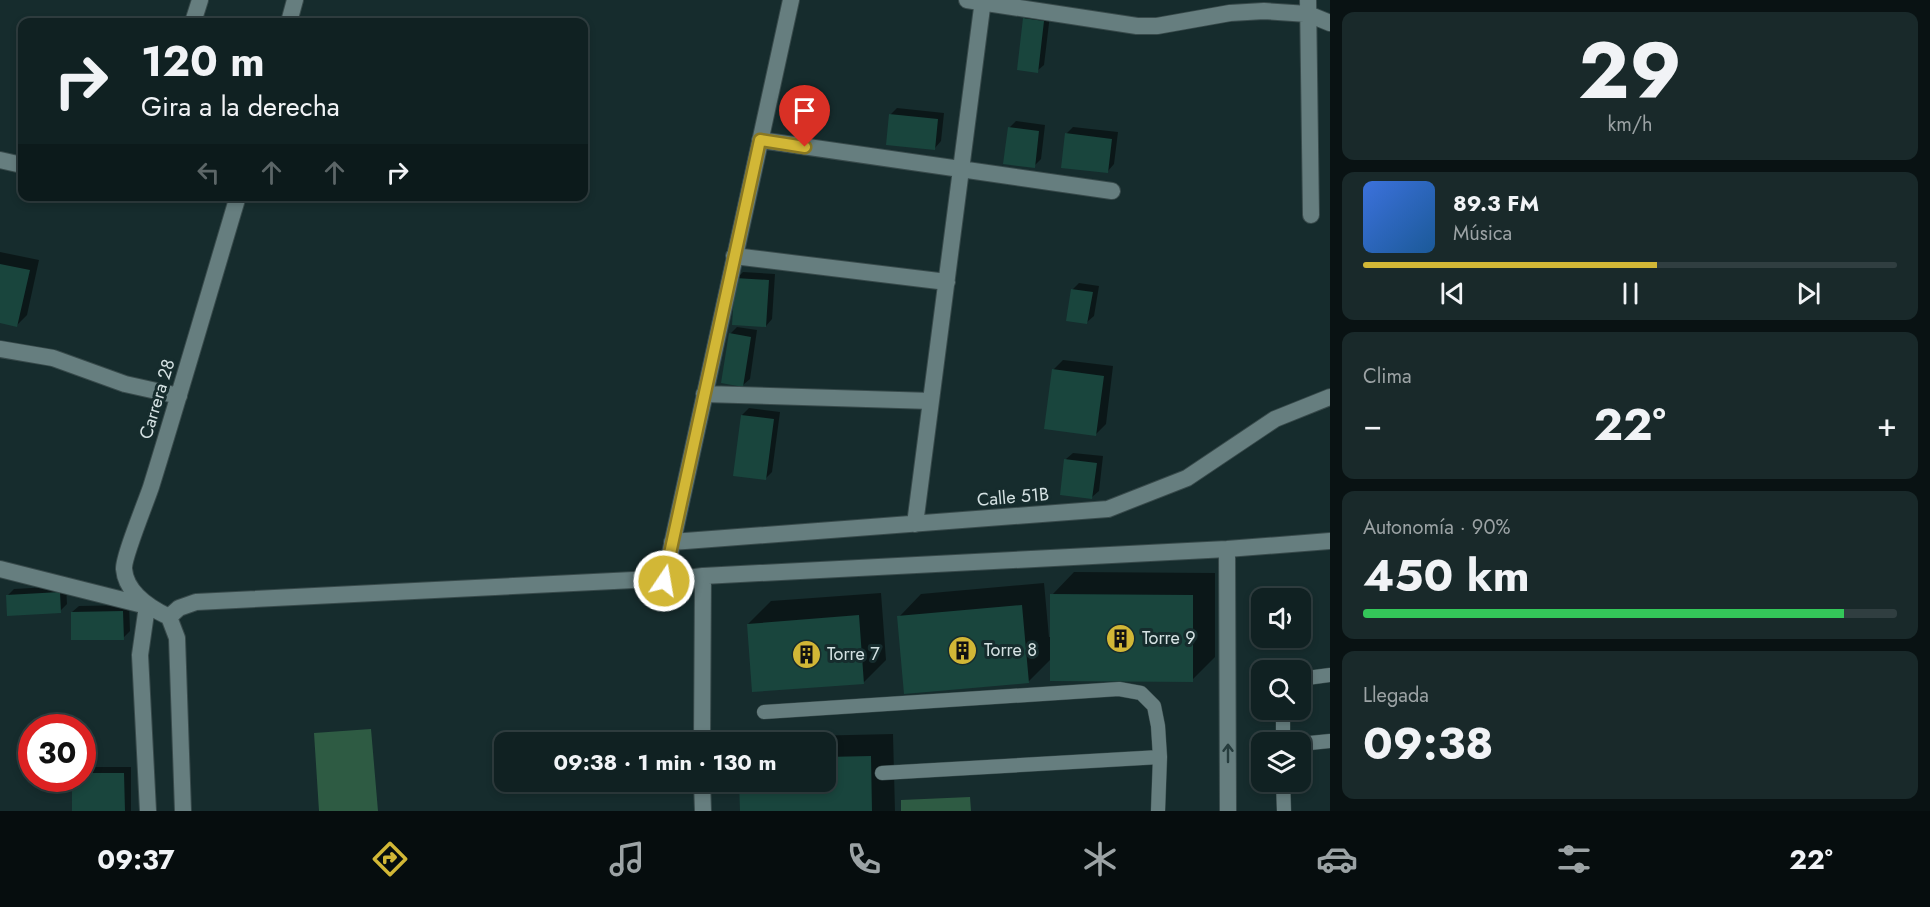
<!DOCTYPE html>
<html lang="es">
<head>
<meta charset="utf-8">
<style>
  body { margin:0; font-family:Jost,sans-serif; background:#19292a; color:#f1f3f6; height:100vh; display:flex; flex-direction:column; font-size:22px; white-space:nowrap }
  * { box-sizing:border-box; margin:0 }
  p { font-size:20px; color:#9ca3a5 }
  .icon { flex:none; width:33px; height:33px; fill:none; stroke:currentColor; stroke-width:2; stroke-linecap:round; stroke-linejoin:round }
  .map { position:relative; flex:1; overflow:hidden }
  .panel { display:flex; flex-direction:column; gap:12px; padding:12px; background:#091213; width:600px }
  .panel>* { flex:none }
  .guide { position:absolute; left:18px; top:18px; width:570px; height:183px; border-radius:12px; box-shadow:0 3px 9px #0003,0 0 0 2px #303e40; background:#102122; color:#f1f3f6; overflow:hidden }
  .tools { position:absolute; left:1251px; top:588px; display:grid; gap:12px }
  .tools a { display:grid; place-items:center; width:60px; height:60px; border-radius:12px; background:#102122; box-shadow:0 3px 9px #0003,0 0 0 2px #303e40; font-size:30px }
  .speed { position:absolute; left:18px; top:714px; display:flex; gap:12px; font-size:30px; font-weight:700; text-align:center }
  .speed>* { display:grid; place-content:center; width:78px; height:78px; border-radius:50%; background:#102122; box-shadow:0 3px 9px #0003,0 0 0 2px #303e40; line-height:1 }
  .speed .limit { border:9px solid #d22; background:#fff; color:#111 }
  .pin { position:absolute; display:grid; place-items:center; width:51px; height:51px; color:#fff; margin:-62px -26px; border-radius:50% 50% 50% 0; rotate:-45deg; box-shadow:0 0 6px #0007 }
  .pin .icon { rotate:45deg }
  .me { position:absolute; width:66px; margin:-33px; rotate:12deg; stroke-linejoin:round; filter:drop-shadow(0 0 4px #0008) }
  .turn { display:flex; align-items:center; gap:21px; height:126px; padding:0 24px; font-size:27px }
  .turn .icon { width:78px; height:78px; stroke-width:2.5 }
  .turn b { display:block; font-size:42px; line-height:51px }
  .lanes { display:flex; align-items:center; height:57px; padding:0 24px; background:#0003; justify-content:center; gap:30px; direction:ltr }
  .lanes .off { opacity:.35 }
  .big { font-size:45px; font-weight:700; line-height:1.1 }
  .panel .widget { flex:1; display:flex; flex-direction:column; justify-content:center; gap:9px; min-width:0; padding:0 21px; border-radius:12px; background:#19292a }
  .panel .dial { align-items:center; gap:0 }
  .dial b { font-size:78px; line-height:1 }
  .song { display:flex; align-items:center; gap:18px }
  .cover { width:72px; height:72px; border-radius:9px; background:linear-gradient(135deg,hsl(220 70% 55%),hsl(210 70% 35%)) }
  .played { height:6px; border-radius:3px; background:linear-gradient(90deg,#d2b736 55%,#303e40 55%) }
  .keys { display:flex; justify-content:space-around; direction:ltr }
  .heat { display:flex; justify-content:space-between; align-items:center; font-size:33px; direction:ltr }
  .charge { height:9px; border-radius:4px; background:linear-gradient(90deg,#34c759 90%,#303e40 0) }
  .trip { position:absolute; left:494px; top:732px; width:342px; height:60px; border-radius:12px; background:#102122; box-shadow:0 3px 9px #0003,0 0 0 2px #303e40; font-weight:700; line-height:60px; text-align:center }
  .tab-bar { display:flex; height:96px; justify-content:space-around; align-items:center; background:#060d0e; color:#9ca3a5 }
  .tab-bar .icon { width:42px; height:42px }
  .tab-bar .selected { color:#d2b736 }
  .tab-bar b { font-size:27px; color:#f1f3f6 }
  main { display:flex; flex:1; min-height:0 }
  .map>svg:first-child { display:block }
  .grass { fill:#2e5b43 }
  .shadow { fill:#0007 }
  .building { fill:#19453d }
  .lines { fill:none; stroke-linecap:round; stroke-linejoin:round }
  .service-casing { stroke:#384a4b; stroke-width:15 }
  .minor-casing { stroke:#384a4b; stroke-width:18 }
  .service { stroke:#667e7f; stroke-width:14 }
  .minor { stroke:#667e7f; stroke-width:16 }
  .oneway { stroke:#263c3d }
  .route-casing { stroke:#887723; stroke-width:15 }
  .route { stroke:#d2b736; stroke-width:10 }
  .labels { text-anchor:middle; stroke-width:6; stroke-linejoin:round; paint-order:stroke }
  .street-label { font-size:18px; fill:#d5e2e3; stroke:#162c2d }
  .poi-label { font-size:18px; fill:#d5e2e3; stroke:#162c2d; text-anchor:start }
</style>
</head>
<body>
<main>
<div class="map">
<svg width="1330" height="811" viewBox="0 0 1330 811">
  <rect width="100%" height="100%" fill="#162c2d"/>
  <path class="grass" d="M371,729L378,811H319L314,733Z
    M970,797L971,811H901V800Z"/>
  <path class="shadow" d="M1031,12L1050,15L1044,65L1037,71L1024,19Z
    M897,108L944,113L941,141L935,148L890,115Z
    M1016,121L1045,125L1041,159L1034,166L1009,128Z
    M1073,127L1118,132L1114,164L1108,171L1066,134Z
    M0,252L39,260L27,315L17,325L0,322Z
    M743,272L775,274L772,319L766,326L736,279Z
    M1079,283L1099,286L1094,316L1087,322L1072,290Z
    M737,327L757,330L750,379L743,385L730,334Z
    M1063,360L1113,366L1106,424L1096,434L1053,370Z
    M749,408L780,412L772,472L766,478L742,415Z
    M1073,453L1103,456L1099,491L1092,497L1066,459Z
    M1074,572L1215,573V657L1192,680L1051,659L1028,682L899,617L921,594L1044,583L1049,637H1052V595Z
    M66,586L67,604L60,611L7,596L14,589Z
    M881,593L886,660L863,683L748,624L771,601Z
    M129,605L130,631L123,638L72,612L79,606Z
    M893,734L895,811H741L740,782H825V742H757L763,737Z
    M82,767H131V811H73L82,778Z"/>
  <path class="building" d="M1023,18L1044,21L1038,73L1017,70Z
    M889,114L938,119L935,150L886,145Z
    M1008,127L1039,131L1035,168L1003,164Z
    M1065,133L1112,139L1108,173L1061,168Z
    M0,264L30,270L17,327L0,323Z
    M735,278L769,280L766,327L732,325Z
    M1071,289L1093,292L1087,324L1066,321Z
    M729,333L751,337L743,387L721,383Z
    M1052,369L1104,376L1096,436L1044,429Z
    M741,415L774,419L766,480L733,476Z
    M1064,459L1097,463L1092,499L1060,495Z
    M60,592L61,613L7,616L6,595Z
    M1050,594L1193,595V682L1050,681Z
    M1022,605L1029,683L904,694L897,616Z
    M123,611L124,640H71V612Z
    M859,615L864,684L752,692L747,624Z
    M871,756L872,811H740L739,782H825V757Z
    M82,773H124L125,811H72V778H82Z"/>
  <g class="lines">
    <defs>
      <path id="service" d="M1300,682L1307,678L1330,675
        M764,712L1119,689L1141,693L1154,706L1158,726L1160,757L1158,811
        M1283,742V710
        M1300,744L1330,741
        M882,773L1160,757
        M1283,782L1284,811"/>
      <path id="minor" d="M967,0L1137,26H1157L1230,13L1264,11L1308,14L1330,23
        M1308,0L1311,215
        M193,22L200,0
        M289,22L295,0
        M760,140L1112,191
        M0,160L22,165
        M734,256L947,282
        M0,349L53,358L125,384L179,396
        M704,394L931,401
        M915,524L983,0
        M672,542L1108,509L1187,478L1275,419L1330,397
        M1227,549L1228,811
        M0,569L147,606L140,655L148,811
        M664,581L791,0
        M169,617L179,608L196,602L654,579L664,581L703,576L1227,549L1330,541
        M702,742L703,576
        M702,782L703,811
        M183,811L177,638L169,617C150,608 126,593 124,569C123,558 146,502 151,487C181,390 209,293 238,196"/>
    </defs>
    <use href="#service" class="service-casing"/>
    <use href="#minor" class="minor-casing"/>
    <use href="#service" class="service"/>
    <use href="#minor" class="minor"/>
  </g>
  <defs><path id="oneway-shaft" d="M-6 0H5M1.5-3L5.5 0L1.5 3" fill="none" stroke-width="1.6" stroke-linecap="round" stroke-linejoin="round" transform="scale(1.5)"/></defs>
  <use class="oneway" href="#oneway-shaft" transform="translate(1228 753) rotate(-90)"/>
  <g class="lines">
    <defs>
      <path id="route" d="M664,581L760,140L805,147"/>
    </defs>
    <use href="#route" class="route-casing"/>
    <use href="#route" class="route"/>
  </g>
  <defs>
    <symbol id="building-disc" viewBox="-11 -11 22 22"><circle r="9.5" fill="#d2b736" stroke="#162c2d"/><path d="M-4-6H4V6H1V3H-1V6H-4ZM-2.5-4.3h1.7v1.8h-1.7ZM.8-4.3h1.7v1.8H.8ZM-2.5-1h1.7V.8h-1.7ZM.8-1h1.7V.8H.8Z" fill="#111"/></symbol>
  </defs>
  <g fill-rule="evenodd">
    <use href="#building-disc" x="1104" y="622" width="33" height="33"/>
    <use href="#building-disc" x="946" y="634" width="33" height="33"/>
    <use href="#building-disc" x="790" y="638" width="33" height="33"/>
  </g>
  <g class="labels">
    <g class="street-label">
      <text transform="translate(157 399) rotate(-73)" y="6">Carrera 28</text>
      <text transform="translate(1013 497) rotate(-5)" y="6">Calle 51B</text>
    </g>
    <g class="poi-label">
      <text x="1142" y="644">Torre 9</text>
      <text x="984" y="656">Torre 8</text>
      <text x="827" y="660">Torre 7</text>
    </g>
  </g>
</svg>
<div class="tools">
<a><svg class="icon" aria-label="sound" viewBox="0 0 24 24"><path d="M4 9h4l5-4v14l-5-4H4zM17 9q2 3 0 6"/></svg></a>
<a><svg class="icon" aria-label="search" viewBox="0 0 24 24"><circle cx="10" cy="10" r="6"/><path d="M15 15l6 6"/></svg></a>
<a><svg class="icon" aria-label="layers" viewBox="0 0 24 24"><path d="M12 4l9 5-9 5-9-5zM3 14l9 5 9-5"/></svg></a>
</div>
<div class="speed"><div class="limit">30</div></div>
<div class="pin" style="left:805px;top:147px;background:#d93025"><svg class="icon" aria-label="arrive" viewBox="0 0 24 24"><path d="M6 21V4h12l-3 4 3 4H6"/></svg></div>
<svg class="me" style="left:664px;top:581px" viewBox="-20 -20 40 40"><circle r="17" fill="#d2b736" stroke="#fff" stroke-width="3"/><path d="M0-11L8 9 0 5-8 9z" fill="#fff"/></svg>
<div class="trip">09:38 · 1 min · 130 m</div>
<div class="guide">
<div class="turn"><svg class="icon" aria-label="right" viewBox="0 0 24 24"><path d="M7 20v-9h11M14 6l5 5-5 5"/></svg><div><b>120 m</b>Gira a la derecha</div></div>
<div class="lanes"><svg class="icon off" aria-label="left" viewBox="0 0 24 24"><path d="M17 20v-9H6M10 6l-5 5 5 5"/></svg><svg class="icon off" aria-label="ahead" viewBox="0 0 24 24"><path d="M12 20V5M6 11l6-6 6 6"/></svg><svg class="icon off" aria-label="ahead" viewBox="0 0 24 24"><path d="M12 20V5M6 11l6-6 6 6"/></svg><svg class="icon" aria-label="right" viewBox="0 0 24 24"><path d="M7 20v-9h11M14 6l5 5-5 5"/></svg></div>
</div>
</div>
<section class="panel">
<div class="widget dial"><b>29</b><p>km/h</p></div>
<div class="widget">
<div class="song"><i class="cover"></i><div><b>89.3 FM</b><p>Música</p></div></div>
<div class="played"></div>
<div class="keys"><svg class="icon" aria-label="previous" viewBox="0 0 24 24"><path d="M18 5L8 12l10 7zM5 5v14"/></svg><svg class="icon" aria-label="pause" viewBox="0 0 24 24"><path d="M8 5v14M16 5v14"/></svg><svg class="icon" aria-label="next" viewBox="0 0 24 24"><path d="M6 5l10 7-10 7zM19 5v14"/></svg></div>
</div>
<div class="widget"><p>Clima</p>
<div class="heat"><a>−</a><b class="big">22°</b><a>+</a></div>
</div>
<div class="widget"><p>Autonomía · 90%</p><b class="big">450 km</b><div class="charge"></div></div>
<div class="widget"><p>Llegada</p><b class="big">09:38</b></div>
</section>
</main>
<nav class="tab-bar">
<b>09:37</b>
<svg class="icon selected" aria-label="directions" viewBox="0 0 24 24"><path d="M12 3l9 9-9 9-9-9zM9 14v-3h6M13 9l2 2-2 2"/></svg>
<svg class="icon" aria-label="music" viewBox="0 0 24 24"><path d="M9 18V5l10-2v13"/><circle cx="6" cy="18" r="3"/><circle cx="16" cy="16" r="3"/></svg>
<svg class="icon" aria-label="phone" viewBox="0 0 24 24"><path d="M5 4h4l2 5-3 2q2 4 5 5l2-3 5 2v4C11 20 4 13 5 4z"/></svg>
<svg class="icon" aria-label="climate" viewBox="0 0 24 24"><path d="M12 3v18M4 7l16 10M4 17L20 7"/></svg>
<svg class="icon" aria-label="car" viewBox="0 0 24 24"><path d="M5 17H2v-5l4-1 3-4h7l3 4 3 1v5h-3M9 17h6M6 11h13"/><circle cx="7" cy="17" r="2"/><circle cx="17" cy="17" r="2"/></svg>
<svg class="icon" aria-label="filters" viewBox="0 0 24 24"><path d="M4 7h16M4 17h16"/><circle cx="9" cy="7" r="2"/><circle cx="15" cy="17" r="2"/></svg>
<b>22°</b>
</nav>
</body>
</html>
